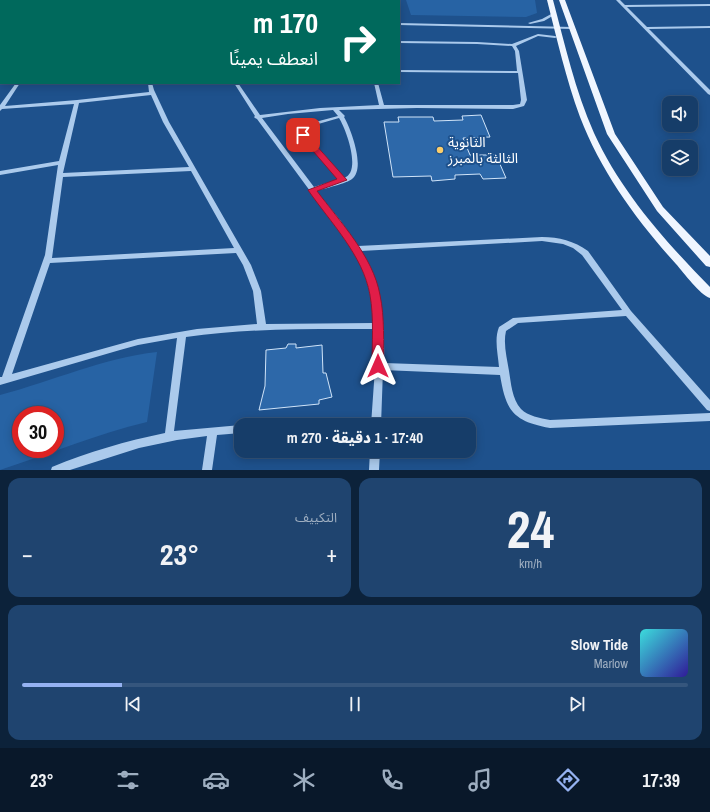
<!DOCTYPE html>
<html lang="ar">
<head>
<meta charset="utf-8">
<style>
  body { margin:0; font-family:"Archivo Narrow","Noto Sans Arabic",sans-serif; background:#1f446f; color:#f1f3f6; direction:rtl; height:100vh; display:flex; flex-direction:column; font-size:15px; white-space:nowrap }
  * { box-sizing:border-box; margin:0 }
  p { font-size:13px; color:#9eaec0 }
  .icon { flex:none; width:22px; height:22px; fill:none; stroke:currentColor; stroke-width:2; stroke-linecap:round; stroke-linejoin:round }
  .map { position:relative; height:470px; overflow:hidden; direction:ltr }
  .details { display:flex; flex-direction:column; gap:8px; padding:8px; background:#0c223a; flex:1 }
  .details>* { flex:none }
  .top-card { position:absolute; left:0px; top:0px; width:400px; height:84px; box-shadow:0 2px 10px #0003,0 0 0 1px #35567d; direction:rtl; background:#00695c; color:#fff; overflow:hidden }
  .controls { position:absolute; left:662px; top:96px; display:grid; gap:8px }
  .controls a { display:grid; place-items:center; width:36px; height:36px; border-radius:8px; background:#163d69; box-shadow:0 2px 10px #0003,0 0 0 1px #35567d; font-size:20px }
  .speed { position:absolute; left:12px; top:406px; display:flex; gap:8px; font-size:20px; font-weight:700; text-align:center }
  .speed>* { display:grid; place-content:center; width:52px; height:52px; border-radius:50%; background:#163d69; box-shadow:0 2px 10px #0003,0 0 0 1px #35567d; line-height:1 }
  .speed .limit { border:6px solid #d22; background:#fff; color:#111 }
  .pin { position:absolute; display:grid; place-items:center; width:34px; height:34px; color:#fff; margin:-17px; border-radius:8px; box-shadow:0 2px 6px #0006 }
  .me { position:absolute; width:44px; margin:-22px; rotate:0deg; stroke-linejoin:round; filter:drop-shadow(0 0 3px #0008) }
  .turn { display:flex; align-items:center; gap:14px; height:84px; padding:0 16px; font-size:18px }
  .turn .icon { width:52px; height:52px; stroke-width:2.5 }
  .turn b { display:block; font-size:28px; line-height:34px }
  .big { font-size:30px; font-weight:800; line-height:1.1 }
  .details .tile { flex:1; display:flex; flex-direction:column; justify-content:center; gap:6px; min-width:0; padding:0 14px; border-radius:12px; background:#1f446f }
  .details .dial { align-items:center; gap:0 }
  .dial b { font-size:52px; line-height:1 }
  .song { display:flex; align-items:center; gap:12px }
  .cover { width:48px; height:48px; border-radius:6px; background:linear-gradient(135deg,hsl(180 70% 55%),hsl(250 70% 35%)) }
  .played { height:4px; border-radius:2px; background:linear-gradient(90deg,#95b2f1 15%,#35567d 15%) }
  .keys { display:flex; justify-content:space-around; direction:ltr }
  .heat { display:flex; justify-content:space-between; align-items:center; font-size:22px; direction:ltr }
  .details .tiles { flex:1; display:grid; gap:8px; grid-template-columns:1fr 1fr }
  .tile:last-child { grid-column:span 2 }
  .trip { position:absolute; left:234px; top:418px; width:242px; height:40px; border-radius:12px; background:#163d69; box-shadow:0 2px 10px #0003,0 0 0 1px #35567d; font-weight:800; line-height:40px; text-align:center; direction:rtl }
  .dock { display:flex; height:64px; justify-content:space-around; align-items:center; background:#09182a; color:#9eaec0 }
  .dock .icon { width:28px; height:28px }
  .dock .active { color:#95b2f1 }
  .dock b { font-size:18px; color:#f1f3f6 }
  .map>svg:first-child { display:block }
  .green { fill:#2763a4; fill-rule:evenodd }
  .building { fill:#2d68a9; stroke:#d0e4f9 }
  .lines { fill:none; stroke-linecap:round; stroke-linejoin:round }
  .minor { fill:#abcaec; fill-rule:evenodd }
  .major { fill:#f0f6ff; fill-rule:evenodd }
  .route { fill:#e11d48; stroke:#92132f }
  .poi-dot { fill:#fbcd6a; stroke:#1e518c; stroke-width:1.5 }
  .labels { text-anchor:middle; stroke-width:4; stroke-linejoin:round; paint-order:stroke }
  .poi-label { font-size:14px; fill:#fff; stroke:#1e518c; text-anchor:start }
</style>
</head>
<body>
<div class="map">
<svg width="710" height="470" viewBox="0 0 710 470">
  <rect width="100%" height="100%" fill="#1e518c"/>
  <path class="green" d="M406,0H535L537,13L526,17L411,15Z
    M157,352L147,422C97,434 49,454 0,470V395C53,381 103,358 157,352ZM21,415H55V449H21Z"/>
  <path class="building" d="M481,115L490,137L463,138L470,155H496L506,178L483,179L480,174L455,175V179L432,181L431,176L393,177L384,122H399L398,117H433L434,121L463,120L462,116Z
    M288,344H296V348L322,345L323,373H326L332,397L319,400V404L259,410L265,386L266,350L286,348Z"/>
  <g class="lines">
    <path class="minor" d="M145,0H158L157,1H144Z
      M301,0H305V1H301Z
      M358,0H362V1H358Z
      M377,0H381V1H377Z
      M394,0H398L399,1H395Z
      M616,0H620L625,5L710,4V6L627,7L647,27L710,26V28L649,29L710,90V95L708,94Z
      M0,8H1V10H0Z
      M553,13L556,14L544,21L530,24L528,23L542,19Z
      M399,23L572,27L574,28L572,29L399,25Z
      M538,34L555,36L557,37L555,38L538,36L516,46L519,51L527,100L524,106L513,109L417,108L339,110L345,116L344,117C351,129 366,169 352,179C348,183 323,189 316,191L340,220L358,246L542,237C559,237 574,241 588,251L631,311L710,400V411L707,410L626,316L518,323L506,331C503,344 507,358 509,371C511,383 512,399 521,409C528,416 540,418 550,420L710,413V421L550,428C513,421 506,411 500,375L383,370L381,425H371L375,368L374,366L375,360V329C312,329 248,328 186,337L174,431L241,425H242H241V433L217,435L212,470H202L207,436L177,440L139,448L70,470H51L52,467C88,452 126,441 165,433L177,338L138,345L120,350L0,385V377H2L45,255L58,165L0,175V171L59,161L74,104L2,109L0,111V105L16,83H20L5,106L77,100L149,92L148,83H152L154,90L169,122L251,265L261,291L266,324L374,323C372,296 367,275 354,251H352V248L257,119L255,118L254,117L255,116L234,83H238L260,115L320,108L379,105L374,83H378L384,105H513L520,104L521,100L518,73L399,72V70L517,71L515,51L512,46L477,44L399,43V41L477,42L512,44ZM151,95L163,122L189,167L63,173L79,103ZM333,110L338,116L304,125L298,131L339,179L314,187L262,118L288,114ZM339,118C346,129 362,172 344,178L304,131L308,127ZM191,171L234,248L52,258L63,177ZM542,241L563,244L573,248L582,255L622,310L513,318L499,327C494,339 498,354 499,367L384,363C385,321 382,288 361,251ZM236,253L243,265L253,291L257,324L197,329L138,339L12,374L50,263Z
      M0,53H1V55H0Z
      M370,451H380L379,470H369Z"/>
    <path class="major" d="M547,0H553C565,45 575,90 594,133C621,192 665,241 710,287V298C700,295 684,273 676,264C637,221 601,172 580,117C566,79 557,39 547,0Z
      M559,0H565L615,134L663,207L710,256V267L706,266L657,211L607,134Z"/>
  </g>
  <path class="route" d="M301,134H306L347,180L317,191C340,222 373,256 380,295C385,318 383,343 384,366L382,369H374L372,366C372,343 374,318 370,295C363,255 330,222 308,190L337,179L301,137Z"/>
  <circle class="poi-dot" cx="440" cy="150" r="4"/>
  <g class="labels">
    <g class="poi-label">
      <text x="448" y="147">الثانوية<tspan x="448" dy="16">الثالثة بالمبرز</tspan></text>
    </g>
  </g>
</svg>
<div class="controls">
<a><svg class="icon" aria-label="sound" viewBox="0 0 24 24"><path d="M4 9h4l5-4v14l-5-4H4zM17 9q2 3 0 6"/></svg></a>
<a><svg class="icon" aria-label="layers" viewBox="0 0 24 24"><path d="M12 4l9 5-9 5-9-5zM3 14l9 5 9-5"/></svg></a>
</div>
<div class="speed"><div class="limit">30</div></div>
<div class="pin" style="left:303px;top:135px;background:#d93025"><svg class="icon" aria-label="arrive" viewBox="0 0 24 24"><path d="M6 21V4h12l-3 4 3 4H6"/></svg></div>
<svg class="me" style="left:378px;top:366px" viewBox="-20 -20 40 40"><path d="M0-17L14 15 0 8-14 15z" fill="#e11d48" stroke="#fff" stroke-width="4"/></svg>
<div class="trip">17:40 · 1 دقيقة · 270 m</div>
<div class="top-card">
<div class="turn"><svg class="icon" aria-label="right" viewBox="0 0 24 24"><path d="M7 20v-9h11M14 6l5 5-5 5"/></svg><div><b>170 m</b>انعطف يمينًا</div></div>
</div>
</div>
<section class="details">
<div class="tiles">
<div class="tile dial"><b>24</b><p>km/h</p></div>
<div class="tile"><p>التكييف</p>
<div class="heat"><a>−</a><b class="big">23°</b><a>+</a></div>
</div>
<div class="tile">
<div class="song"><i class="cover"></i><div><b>Slow Tide</b><p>Marlow</p></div></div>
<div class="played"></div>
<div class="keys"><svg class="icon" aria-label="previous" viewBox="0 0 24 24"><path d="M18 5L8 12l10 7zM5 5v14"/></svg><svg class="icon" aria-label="pause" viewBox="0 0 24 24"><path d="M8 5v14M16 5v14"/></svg><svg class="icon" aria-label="next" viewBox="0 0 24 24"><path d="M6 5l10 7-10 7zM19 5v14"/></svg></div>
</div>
</div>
</section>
<nav class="dock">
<b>17:39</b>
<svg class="icon active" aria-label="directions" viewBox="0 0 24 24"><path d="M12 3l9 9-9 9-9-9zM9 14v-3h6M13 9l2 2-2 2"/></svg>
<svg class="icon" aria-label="music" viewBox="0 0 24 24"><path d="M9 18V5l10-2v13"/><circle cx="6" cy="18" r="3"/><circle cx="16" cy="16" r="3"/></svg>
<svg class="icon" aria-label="phone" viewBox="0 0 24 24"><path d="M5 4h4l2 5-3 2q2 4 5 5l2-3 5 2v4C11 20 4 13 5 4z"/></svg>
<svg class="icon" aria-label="climate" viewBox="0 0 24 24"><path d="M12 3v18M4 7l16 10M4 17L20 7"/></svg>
<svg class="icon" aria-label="car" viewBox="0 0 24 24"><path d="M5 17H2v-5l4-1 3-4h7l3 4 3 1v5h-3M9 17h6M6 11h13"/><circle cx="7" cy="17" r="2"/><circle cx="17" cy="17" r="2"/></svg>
<svg class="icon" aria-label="filters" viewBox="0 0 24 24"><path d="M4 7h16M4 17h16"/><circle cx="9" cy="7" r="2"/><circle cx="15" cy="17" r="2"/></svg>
<b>23°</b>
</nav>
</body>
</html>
